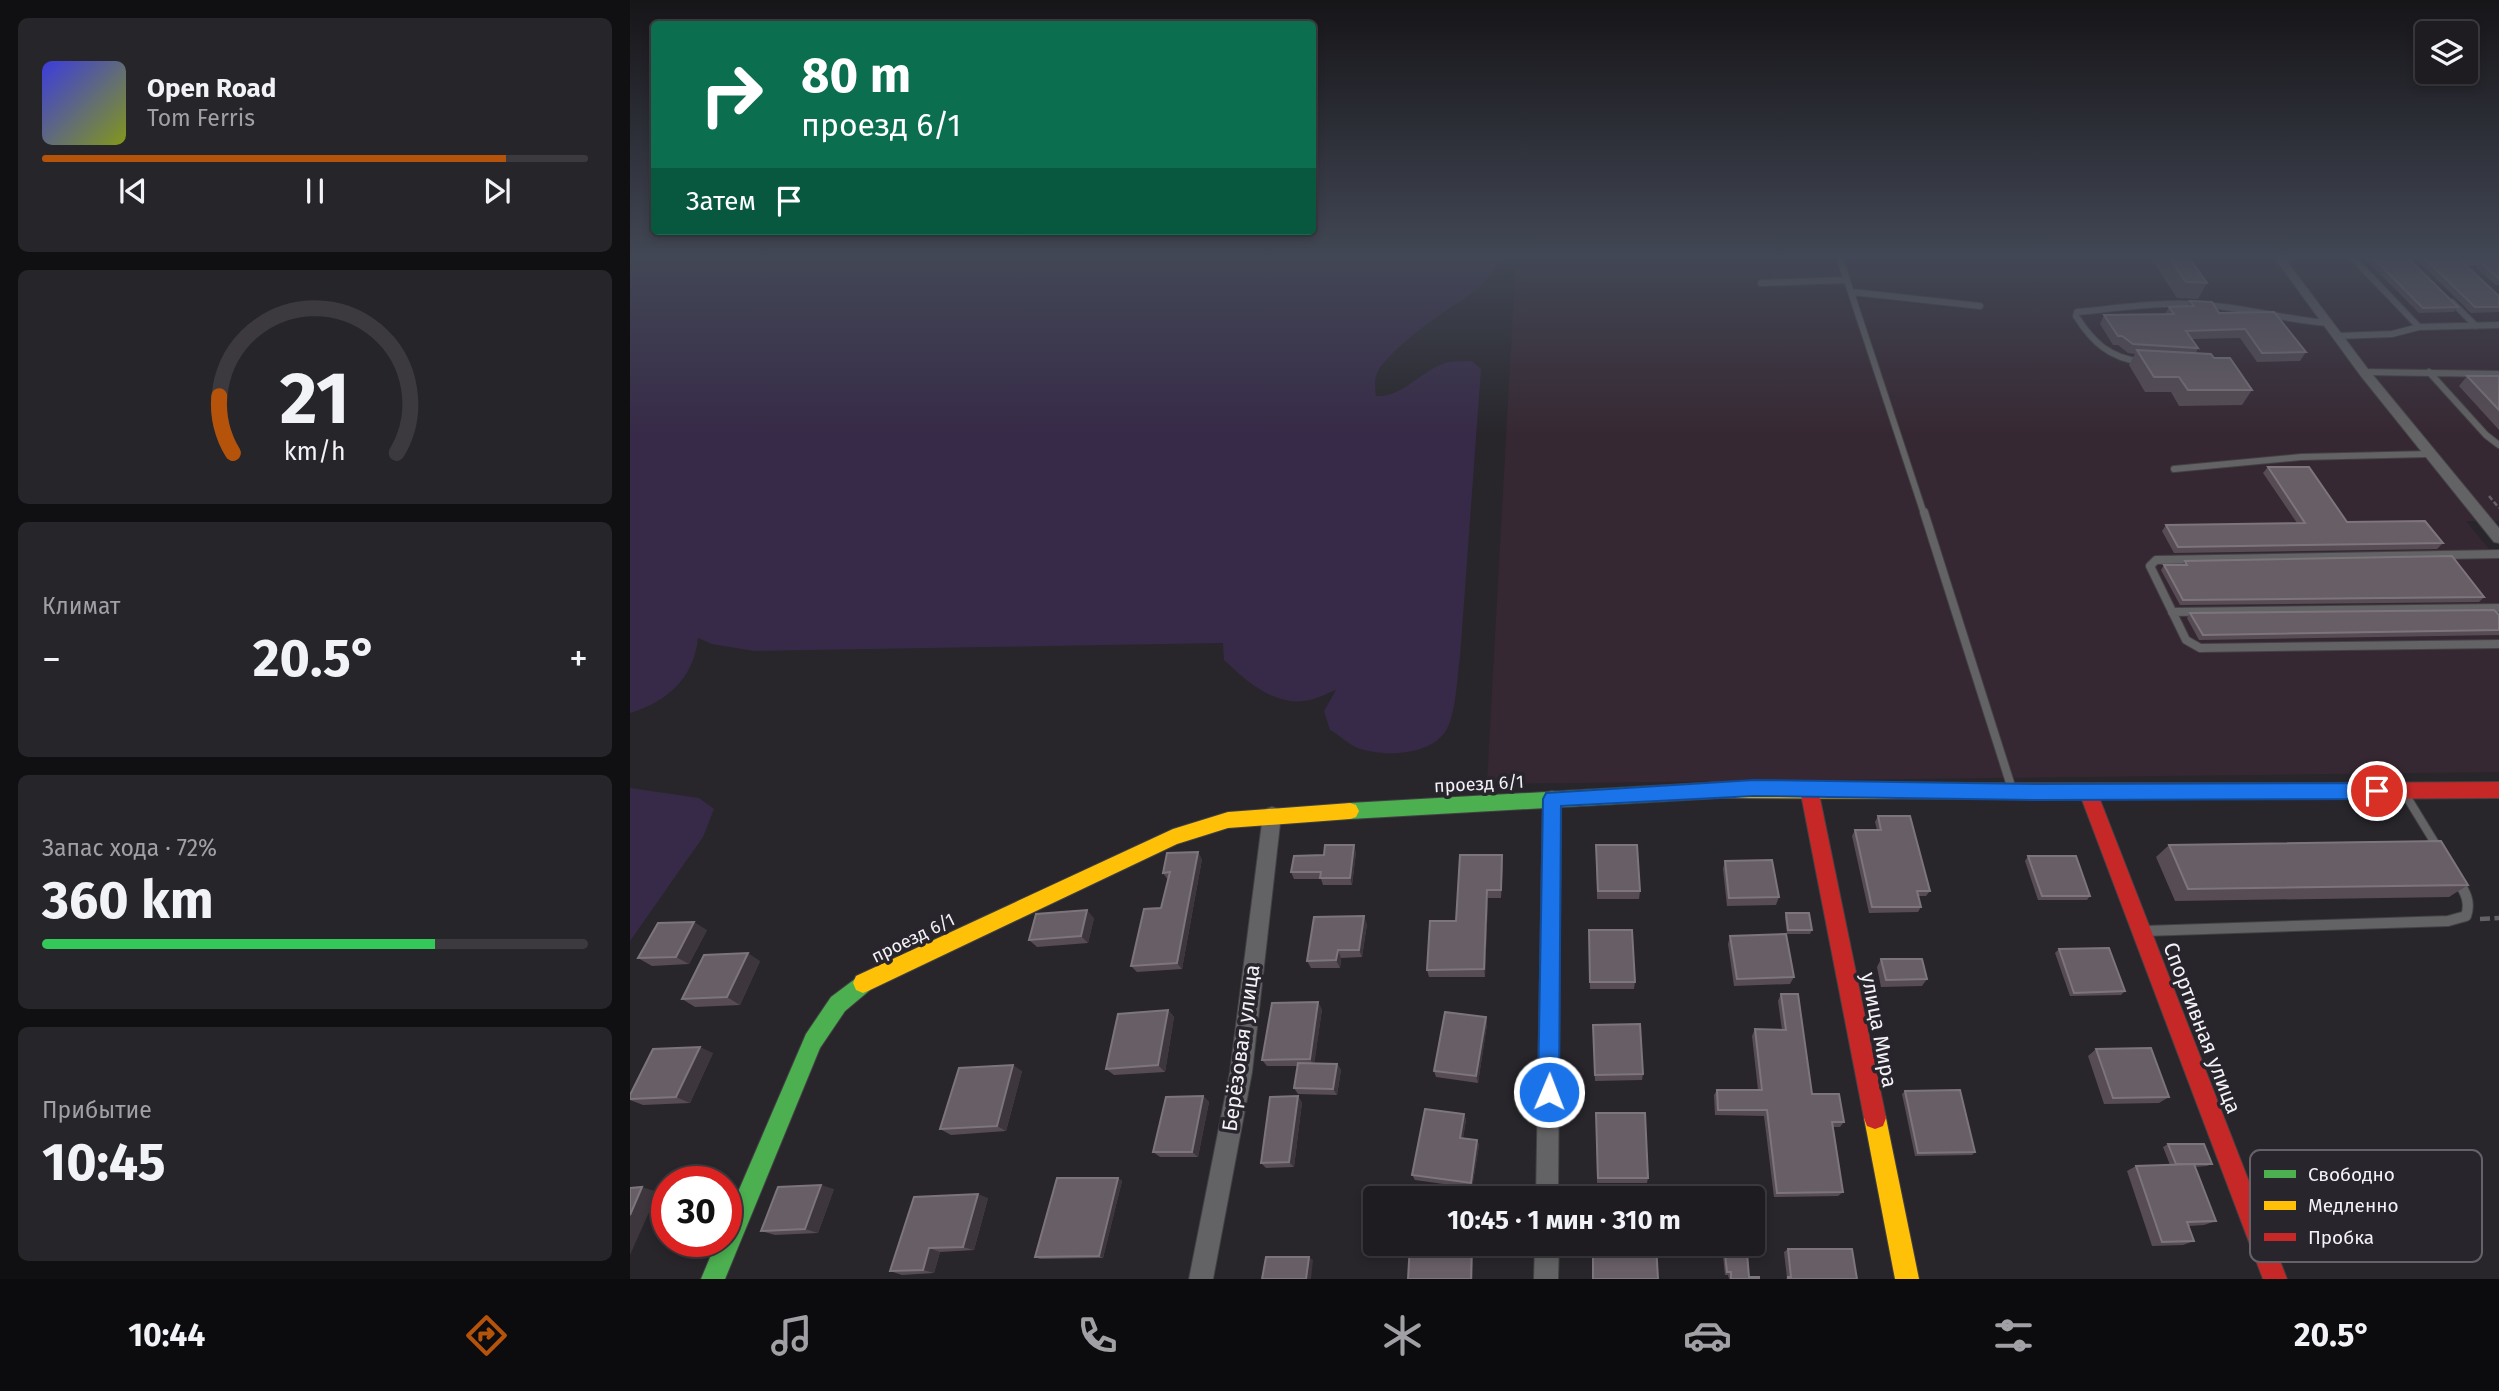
<!DOCTYPE html>
<html lang="ru">
<head>
<meta charset="utf-8">
<style>
  body { margin:0; font-family:"Fira Sans",sans-serif; background:#262529; color:#f1f3f6; height:100vh; display:flex; flex-direction:column; font-size:26px; white-space:nowrap }
  * { box-sizing:border-box; margin:0 }
  p { font-size:23px; color:#a1a1a5 }
  .icon { flex:none; width:38px; height:38px; fill:none; stroke:currentColor; stroke-width:2; stroke-linecap:round; stroke-linejoin:round }
  .map { position:relative; flex:1; overflow:hidden }
  .side { display:flex; flex-direction:column; gap:18px; padding:18px; background:#100f12; width:630px }
  .side>* { flex:none }
  .banner { position:absolute; left:21px; top:21px; width:665px; height:214px; border-radius:7px; box-shadow:0 4px 10px #0003,0 0 0 2px #3c3a3e; background:#0b6e4f; color:#fff; overflow:hidden }
  .fabs { position:absolute; left:1785px; top:21px; display:grid; gap:14px }
  .fabs a { display:grid; place-items:center; width:63px; height:63px; border-radius:7px; background:#1e1c20; box-shadow:0 4px 10px #0003,0 0 0 2px #3c3a3e; font-size:35px }
  .speed { position:absolute; left:21px; top:1166px; display:flex; gap:14px; font-size:35px; font-weight:700; text-align:center }
  .speed>* { display:grid; place-content:center; width:91px; height:91px; border-radius:50%; background:#1e1c20; box-shadow:0 4px 10px #0003,0 0 0 2px #3c3a3e; line-height:1 }
  .speed .limit { border:10px solid #d22; background:#fff; color:#111 }
  .pin { position:absolute; display:grid; place-items:center; width:60px; height:60px; color:#fff; margin:-30px; border:4px solid #fff; border-radius:50%; box-shadow:0 2px 7px #0007 }
  .me { position:absolute; width:77px; margin:-38px; rotate:1deg; stroke-linejoin:round; filter:drop-shadow(0 0 5px #0008) }
  .turn { display:flex; align-items:center; gap:24px; height:147px; padding:0 35px; font-size:32px }
  .turn .icon { width:91px; height:91px; stroke-width:2.5 }
  .turn b { display:block; font-size:49px; line-height:60px }
  .then { display:flex; align-items:center; height:66px; padding:0 35px; background:#0003; gap:14px; font-size:26px }
  .big { font-size:52px; font-weight:700; line-height:1.1 }
  .side .card { flex:1; display:flex; flex-direction:column; justify-content:center; gap:10px; min-width:0; padding:0 24px; border-radius:10px; background:#262529 }
  .side .dial { align-items:center; gap:0 }
  .dial svg { height:182px; overflow:visible; fill:none; stroke:#3c3a3e; stroke-width:7; stroke-linecap:round; text-anchor:middle }
  .dial text { fill:#f1f3f6; stroke:none }
  .song { display:flex; align-items:center; gap:21px }
  .cover { width:84px; height:84px; border-radius:10px; background:linear-gradient(135deg,hsl(240 70% 55%),hsl(70 70% 35%)) }
  .played { height:7px; border-radius:4px; background:linear-gradient(90deg,#b45309 85%,#3c3a3e 85%) }
  .keys { display:flex; justify-content:space-around; direction:ltr }
  .heat { display:flex; justify-content:space-between; align-items:center; font-size:38px; direction:ltr }
  .charge { height:10px; border-radius:5px; background:linear-gradient(90deg,#34c759 72%,#3c3a3e 0) }
  .trip { position:absolute; left:733px; top:1186px; width:402px; height:70px; border-radius:7px; background:#1e1c20; box-shadow:0 4px 10px #0003,0 0 0 2px #3c3a3e; font-weight:700; line-height:70px; text-align:center }
  .tabs { display:flex; height:112px; justify-content:space-around; align-items:center; background:#0c0b0d; color:#a1a1a5 }
  .tabs .icon { width:49px; height:49px }
  .tabs .active { color:#b45309 }
  .tabs b { font-size:32px; color:#f1f3f6 }
  main { display:flex; flex:1; min-height:0 }
  .map>svg:first-child { display:block }
  .industrial { fill:#362832 }
  .green { fill:#372a48 }
  .lines { fill:none; stroke-linecap:round; stroke-linejoin:round }
  .lane-far2-casing { stroke:#424144; stroke-width:8 }
  .lane-far1-casing { stroke:#424144; stroke-width:10 }
  .lane-casing { stroke:#424144; stroke-width:12 }
  .street-casing { stroke:#424144; stroke-width:2 }
  .fast-casing { stroke:#424144; stroke-width:2 }
  .slow-casing { stroke:#424144; stroke-width:2 }
  .jam-casing { stroke:#424144; stroke-width:2 }
  .path-far1 { stroke:#646266; stroke-width:2.5; stroke-dasharray:5 2.5; stroke-linecap:butt }
  .path { stroke:#646266; stroke-width:4.5; stroke-dasharray:10 4.5; stroke-linecap:butt }
  .lane-far2 { stroke:#636264; stroke-width:6 }
  .lane-far1 { stroke:#636264; stroke-width:8 }
  .lane { stroke:#636264; stroke-width:10 }
  .street { fill:#636264; fill-rule:evenodd }
  .fast { fill:#4caf50; fill-rule:evenodd }
  .slow { fill:#ffc107; fill-rule:evenodd }
  .jam { fill:#c62828; fill-rule:evenodd }
  .wall { fill:#574c54 }
  .shaded-wall { fill:#3d363c }
  .building { fill:#685e66; stroke:#7d757c; stroke-width:2 }
  .route { fill:#1a73e8; stroke:#114b97; stroke-width:2 }
  .labels { text-anchor:middle; stroke-width:7; stroke-linejoin:round; paint-order:stroke }
  .street-label { font-size:18px; fill:#f3f2f6; stroke:#28252c }
  .near-street-label { font-size:21px; fill:#f3f2f6; stroke:#28252c }
  .key { fill:#28252c; stroke:#656269; stroke-width:2 }
  .key-label { font-size:19px; fill:#f3f2f6 }
</style>
</head>
<body>
<main>
<section class="side">
<div class="card">
<div class="song"><i class="cover"></i><div><b>Open Road</b><p>Tom Ferris</p></div></div>
<div class="played"></div>
<div class="keys"><svg class="icon" aria-label="previous" viewBox="0 0 24 24"><path d="M18 5L8 12l10 7zM5 5v14"/></svg><svg class="icon" aria-label="pause" viewBox="0 0 24 24"><path d="M8 5v14M16 5v14"/></svg><svg class="icon" aria-label="next" viewBox="0 0 24 24"><path d="M6 5l10 7-10 7zM19 5v14"/></svg></div>
</div>
<div class="card dial"><svg viewBox="0 0 100 80">
<path d="M14 69A42 42 0 1 1 86 69"/>
<path d="M14 69A42 42 0 0 1 8 44" stroke="#b45309"/>
<text x="50" y="56" font-size="32" font-weight="700">21</text>
<text x="50" y="72" font-size="11">km/h</text>
</svg></div>
<div class="card"><p>Климат</p>
<div class="heat"><a>−</a><b class="big">20.5°</b><a>+</a></div>
</div>
<div class="card"><p>Запас хода · 72%</p><b class="big">360 km</b><div class="charge"></div></div>
<div class="card"><p>Прибытие</p><b class="big">10:45</b></div>
</section>
<div class="map">
<svg width="1869" height="1279" viewBox="0 0 1869 1279">
  <rect width="100%" height="100%" fill="#28262b"/>
  <path class="industrial" d="M886,256H1869V521H1836L1869,561V772L857,784Z"/>
  <path class="green" d="M0,256H870C860,287 834,297 810,315C792,327 761,352 749,369C744,377 745,387 746,396C774,398 792,368 819,362C826,361 835,361 842,361L851,369L830,657C827,677 826,717 815,732C798,756 753,757 728,748C718,744 709,735 700,730L694,711L706,690C697,693 689,698 680,700C646,708 616,681 594,660L593,643L124,651L82,644L68,638C64,678 37,702 0,713Z
    M0,788L69,798L84,809L73,837L0,941Z"/>
  <g class="lines">
    <defs>
      <path id="lane-far2" d="M1209,256L1294,514
        M1721,256L1789,327
        M1832,262H1869
        M1131,283L1217,280
        M1222,292L1350,306
        M1822,302L1846,326
        M1707,336L1762,334L1789,327L1869,325
        M1512,362C1480,358 1463,343 1446,316L1447,312C1490,308 1533,301 1576,305C1617,308 1657,320 1698,323
        M1734,372L1869,374
        M1799,372L1856,435L1869,445
        M1544,469L1671,457L1799,454"/>
      <path id="lane-far1" d="M1294,512L1382,789
        M1869,554L1526,560L1520,566L1556,640L1570,648L1869,644
        M1542,612L1869,608
        M1775,794L1808,848"/>
      <path id="lane" d="M1514,931L1818,921L1836,916C1841,902 1835,892 1828,880"/>
      <path id="street" d="M1643,256H1653L1738,369L1869,528V543L1864,542L1730,375Z
        M922,791L928,793L931,799L928,1199H906L913,799L916,793Z
        M642,807L648,809L651,815L622,1072L583,1279H559L600,1072L633,815L636,809Z
        M905,1244H929L928,1279H904Z"/>
      <path id="fast" d="M1091,782L1097,785L1100,790L1097,795L1091,798L720,819L714,817L711,811L714,805L720,803Z
        M1364,783H1696L1702,786L1705,791L1702,796L1696,799H1364L1358,796L1355,791L1358,786Z
        M233,973L240,976L243,983L240,990L215,1011L190,1048L95,1279H71L87,1241H96V1220L176,1034L201,997Z"/>
      <path id="slow" d="M1091,782L1364,783L1370,786L1373,791L1370,796L1364,799L1091,798L1085,795L1082,790L1085,785Z
        M720,803L726,805L729,811L726,817L720,819L598,828L547,844L240,990L233,993L226,990L223,983L226,976L543,829L598,812Z
        M1245,1107L1253,1110L1256,1118L1289,1279H1265L1234,1118L1237,1110Z"/>
      <path id="jam" d="M1179,781L1185,784L1188,789L1256,1118L1253,1126L1245,1129L1237,1126L1234,1118L1170,789L1173,784Z
        M1869,782V798L1696,799L1690,796L1687,791L1690,786L1696,783Z
        M1458,784L1464,787L1467,792L1657,1279H1633L1449,792L1452,787Z"/>
    </defs>
    <use href="#lane-far2" class="lane-far2-casing"/>
    <use href="#lane-far1" class="lane-far1-casing"/>
    <use href="#lane" class="lane-casing"/>
    <use href="#street" class="street-casing"/>
    <use href="#fast" class="fast-casing"/>
    <use href="#slow" class="slow-casing"/>
    <use href="#jam" class="jam-casing"/>
    <path class="path-far1" d="M1859,496L1869,508"/>
    <path class="path" d="M1850,919L1869,918"/>
    <use href="#lane-far2" class="lane-far2"/>
    <use href="#lane-far1" class="lane-far1"/>
    <use href="#lane" class="lane"/>
    <use href="#street" class="street"/>
    <use href="#fast" class="fast"/>
    <use href="#slow" class="slow"/>
    <use href="#jam" class="jam"/>
  </g>
  <path class="wall" d="M1523,256H1558L1577,283L1568,299L1547,298L1522,260Z
    M1732,256H1776L1828,307L1824,312L1789,313Z
    M1783,256H1826L1869,296V312L1841,313Z
    M1850,262H1869V285H1866L1846,268Z
    M1560,301L1589,313L1676,352L1670,361L1627,362L1610,338L1562,339L1568,348L1566,353L1584,358L1622,390L1612,405L1549,406L1541,392H1515L1499,365L1505,354L1498,353L1488,345H1483L1470,324L1474,315L1535,314L1539,307H1557Z
    M1837,376H1869V430L1829,386Z
    M1638,467L1717,522L1813,543L1807,549L1544,553L1532,531L1536,525L1667,523L1633,473Z
    M1555,561L1854,597L1849,602L1550,605L1531,570L1534,565H1552Z
    M1560,613L1869,615V635L1569,640L1557,618Z
    M1248,816L1300,891L1296,896H1288L1291,907L1288,912L1239,913L1222,836L1225,830H1247L1245,822Z
    M966,845L1010,891L1009,899H967Z
    M1539,845L1838,885L1819,897L1545,901L1526,857Z
    M726,852L722,885H693L691,879H664L661,872L694,855Z
    M1398,856L1460,896L1457,900H1408L1395,861Z
    M572,859L552,969L507,972L501,966L531,908L538,880L533,873Z
    M1095,861L1149,897L1146,905L1097,906L1093,869Z
    M873,863L871,898H858L855,977H799L797,970L826,921Z
    M1156,913L1182,930L1180,934H1157L1155,917Z
    M464,918L458,943L407,947L399,940Z
    M737,924L732,957L711,958L710,968H681L677,961Z
    M77,930L59,964L22,966L8,958Z
    M959,930L1005,982L1004,989H960Z
    M1100,936L1164,977L1160,984L1104,986L1098,944Z
    M1429,949L1495,991L1491,995L1440,996L1425,953Z
    M1251,959L1297,979L1292,986L1251,987L1247,967Z
    M130,961L110,1005L65,1007L52,999Z
    M1151,994L1182,1094L1214,1122L1210,1127H1202L1213,1192L1208,1196L1144,1197L1134,1116L1085,1115L1084,1095L1087,1090H1128L1122,1036L1125,1029L1152,1030L1148,1001Z
    M692,1009L684,1064H707L711,1070L707,1095L668,1094L664,1088L667,1066H637L632,1060Z
    M538,1010L544,1017L535,1072L484,1075L476,1069Z
    M856,1017L857,1024L848,1083L806,1077L804,1071Z
    M963,1025L1013,1074L1012,1080L965,1081Z
    M1466,1049L1539,1097L1529,1103L1474,1104L1458,1056Z
    M83,1053L60,1103L13,1105L0,1100V1095Z
    M392,1071L376,1131L321,1135L310,1129Z
    M1275,1091L1345,1152L1342,1155L1285,1156L1272,1094Z
    M573,1096L579,1102L568,1157H530L523,1152Z
    M672,1102L664,1167L636,1168L631,1163Z
    M966,1113L1018,1178L1017,1183H967Z
    M834,1114L836,1120L833,1138L847,1140L849,1145L842,1188L785,1180L782,1175Z
    M1538,1144L1582,1164L1577,1166L1565,1167L1586,1221L1574,1225L1559,1226L1564,1241L1553,1245L1522,1246L1497,1171L1506,1166L1540,1165L1533,1147Z
    M488,1178L492,1181L473,1258L410,1259L405,1257Z
    M204,1189L188,1233L145,1235L131,1231Z
    M358,1198L344,1250L310,1252L304,1273L272,1275L260,1271Z
    M1158,1249L1227,1279H1156L1157,1278L1154,1252Z
    M1095,1253L1119,1277L1129,1279H1099L1098,1275H1095L1093,1256Z"/>
  <path class="shaded-wall" d="M724,845L726,852L722,885L720,878Z
    M568,852L572,859L552,969L547,963Z
    M872,855L873,863L871,898V890Z
    M857,890L858,898L855,977L854,969Z
    M457,910L464,918L458,943L451,936Z
    M734,916L737,924L732,957L729,950Z
    M64,922L77,930L59,964L46,957Z
    M708,950L711,958L710,968L706,960Z
    M118,953L130,961L110,1005L97,997Z
    M688,1002L692,1009L684,1066L680,1059Z
    M538,1010L544,1017L535,1072L528,1065Z
    M856,1017L857,1024L848,1083L846,1076Z
    M70,1047L83,1053L60,1103L46,1097Z
    M707,1064L711,1070L707,1095L703,1089Z
    M383,1065L392,1071L376,1131L367,1126Z
    M573,1096L579,1102L568,1157L562,1152Z
    M668,1096L672,1102L664,1167L659,1162Z
    M834,1114L836,1120L832,1143L830,1138Z
    M847,1140L849,1145L842,1188L841,1183Z
    M488,1178L492,1181L473,1258L469,1256Z
    M191,1185L204,1189L188,1233L175,1229Z
    M12,1187L28,1192L0,1255V1215Z
    M348,1194L358,1198L344,1250L333,1247Z
    M842,1244H843V1279H841Z
    M299,1248L310,1252L304,1273L293,1270Z
    M679,1257L683,1260L681,1279H676Z"/>
  <path class="building" d="M1538,256H1558L1577,283L1556,282Z
    M1741,256H1776L1828,307L1793,308Z
    M1792,256H1826L1869,296V307H1845Z
    M1850,262H1869V279Z
    M1560,301L1582,302L1589,313L1644,312L1676,352L1632,353L1615,329L1556,331L1568,348L1503,344L1492,336H1488L1474,315L1544,314L1539,307L1564,306Z
    M1507,350L1581,354L1584,358H1600L1622,390H1558L1549,377H1524Z
    M1837,376H1869V410Z
    M1638,467H1679L1717,522L1795,521L1813,543L1548,547L1536,525L1675,523Z
    M1822,556L1854,597L1553,600L1534,565H1557L1555,561Z
    M1864,610L1869,615V630L1573,635L1560,613Z
    M1248,816H1280L1300,891H1287L1291,907H1242L1225,830H1251Z
    M1811,841L1838,885L1558,889L1539,845Z
    M695,845H724L720,878H690L691,872H661L664,856L694,855Z
    M966,845H1007L1010,891H968Z
    M568,852L547,963L501,966L514,909L531,908L540,872L533,873L537,853Z
    M830,855H872L871,890H857L854,969L797,970L800,921H826Z
    M1398,856H1446L1460,896H1412Z
    M1142,860L1149,897L1099,898L1095,861Z
    M457,910L451,936L399,940L406,914Z
    M1156,913H1179L1182,930H1158Z
    M734,916L729,950H708L706,960L677,961L684,917Z
    M64,922L46,957L8,958L28,923Z
    M959,930H1002L1005,982H960Z
    M1156,934L1164,977L1107,979L1100,936Z
    M1479,948L1495,991L1444,993L1429,949Z
    M118,953L97,997L52,999L74,955Z
    M1251,959H1292L1297,979L1256,980Z
    M1151,994H1168L1182,1094H1209L1214,1122H1202L1213,1192L1147,1193L1137,1110H1088L1087,1090H1132L1125,1029L1156,1030Z
    M688,1002L680,1059L632,1060L642,1003Z
    M538,1010L528,1065L476,1069L488,1014Z
    M815,1012L856,1017L846,1076L804,1071Z
    M1010,1024L1013,1074L965,1075L963,1025Z
    M70,1047L46,1097L0,1099V1095L23,1049Z
    M1521,1048L1539,1097L1483,1098L1466,1049Z
    M668,1063L707,1064L703,1089L664,1088Z
    M383,1065L367,1126L310,1129L329,1068Z
    M1330,1090L1345,1152L1288,1153L1275,1091Z
    M573,1096L562,1152H523L536,1097Z
    M668,1096L659,1162L631,1163L640,1097Z
    M795,1109L834,1114L830,1138L847,1140L841,1183L782,1175Z
    M966,1113H1015L1018,1178H968Z
    M1538,1144H1574L1582,1164H1546Z
    M1564,1164L1586,1221L1557,1222L1564,1241L1532,1242L1506,1166Z
    M427,1178H488L469,1256L405,1257Z
    M191,1185L175,1229L131,1231L148,1187Z
    M12,1187L0,1215V1188Z
    M348,1194L333,1247L299,1248L293,1270L260,1271L284,1197Z
    M1048,1198H1090V1199H1048Z
    M780,1244H842L841,1279H778Z
    M963,1244H1026L1028,1279H963Z
    M1158,1249H1222L1227,1279H1158V1277H1161Z
    M1095,1253H1117L1119,1277H1129V1279H1101V1272H1097Z
    M636,1257H679L676,1279H632Z"/>
  <linearGradient id="sky" x2="0" y2="1"><stop stop-color="#161518"/><stop offset="0.59" stop-color="#424755"/><stop offset="1" stop-color="#424755" stop-opacity="0"/></linearGradient>
  <rect width="1869" height="435" fill="url(#sky)"/>
  <path class="route" d="M1124,780L1408,784L1747,783L1754,786L1756,791L1754,797L1747,799L1408,800L1124,796L931,806L929,1092L926,1100L919,1103L911,1100L908,1092L913,799L916,793Z"/>
  <g class="labels">
    <g class="street-label">
      <text transform="translate(849 784) rotate(-3)" y="6">проезд 6/1</text>
      <text transform="translate(283 938) rotate(-26)" y="6">проезд 6/1</text>
    </g>
    <g class="near-street-label">
      <text transform="translate(1572 1028) rotate(69)" y="7">Спортивная улица</text>
      <text transform="translate(1249 1030) rotate(79)" y="7">улица Мира</text>
      <text transform="translate(611 1048) rotate(-82)" y="7">Берёзовая улица</text>
    </g>
  </g>
  <rect x="1620" y="1150" width="232" height="112" rx="10" class="key"/>
  <rect x="1634" y="1170" width="32" height="8" fill="#4caf50"/>
  <rect x="1634" y="1201" width="32" height="9" fill="#ffc107"/>
  <rect x="1634" y="1233" width="32" height="8" fill="#c62828"/>
  <g class="key-label">
    <text x="1678" y="1181">Свободно</text>
    <text x="1678" y="1212">Медленно</text>
    <text x="1678" y="1244">Пробка</text>
  </g>
</svg>
<div class="fabs">
<a><svg class="icon" aria-label="layers" viewBox="0 0 24 24"><path d="M12 4l9 5-9 5-9-5zM3 14l9 5 9-5"/></svg></a>
</div>
<div class="speed"><div class="limit">30</div></div>
<div class="pin" style="left:1747px;top:791px;background:#d93025"><svg class="icon" aria-label="arrive" viewBox="0 0 24 24"><path d="M6 21V4h12l-3 4 3 4H6"/></svg></div>
<svg class="me" style="left:919px;top:1092px" viewBox="-20 -20 40 40"><circle r="17" fill="#1a73e8" stroke="#fff" stroke-width="3"/><path d="M0-11L8 9 0 5-8 9z" fill="#fff"/></svg>
<div class="trip">10:45 · 1 мин · 310 m</div>
<div class="banner">
<div class="turn"><svg class="icon" aria-label="right" viewBox="0 0 24 24"><path d="M7 20v-9h11M14 6l5 5-5 5"/></svg><div><b>80 m</b>проезд 6/1</div></div>
<div class="then">Затем<svg class="icon" aria-label="arrive" viewBox="0 0 24 24"><path d="M6 21V4h12l-3 4 3 4H6"/></svg></div>
</div>
</div>
</main>
<nav class="tabs">
<b>10:44</b>
<svg class="icon active" aria-label="directions" viewBox="0 0 24 24"><path d="M12 3l9 9-9 9-9-9zM9 14v-3h6M13 9l2 2-2 2"/></svg>
<svg class="icon" aria-label="music" viewBox="0 0 24 24"><path d="M9 18V5l10-2v13"/><circle cx="6" cy="18" r="3"/><circle cx="16" cy="16" r="3"/></svg>
<svg class="icon" aria-label="phone" viewBox="0 0 24 24"><path d="M5 4h4l2 5-3 2q2 4 5 5l2-3 5 2v4C11 20 4 13 5 4z"/></svg>
<svg class="icon" aria-label="climate" viewBox="0 0 24 24"><path d="M12 3v18M4 7l16 10M4 17L20 7"/></svg>
<svg class="icon" aria-label="car" viewBox="0 0 24 24"><path d="M5 17H2v-5l4-1 3-4h7l3 4 3 1v5h-3M9 17h6M6 11h13"/><circle cx="7" cy="17" r="2"/><circle cx="17" cy="17" r="2"/></svg>
<svg class="icon" aria-label="filters" viewBox="0 0 24 24"><path d="M4 7h16M4 17h16"/><circle cx="9" cy="7" r="2"/><circle cx="15" cy="17" r="2"/></svg>
<b>20.5°</b>
</nav>
</body>
</html>
